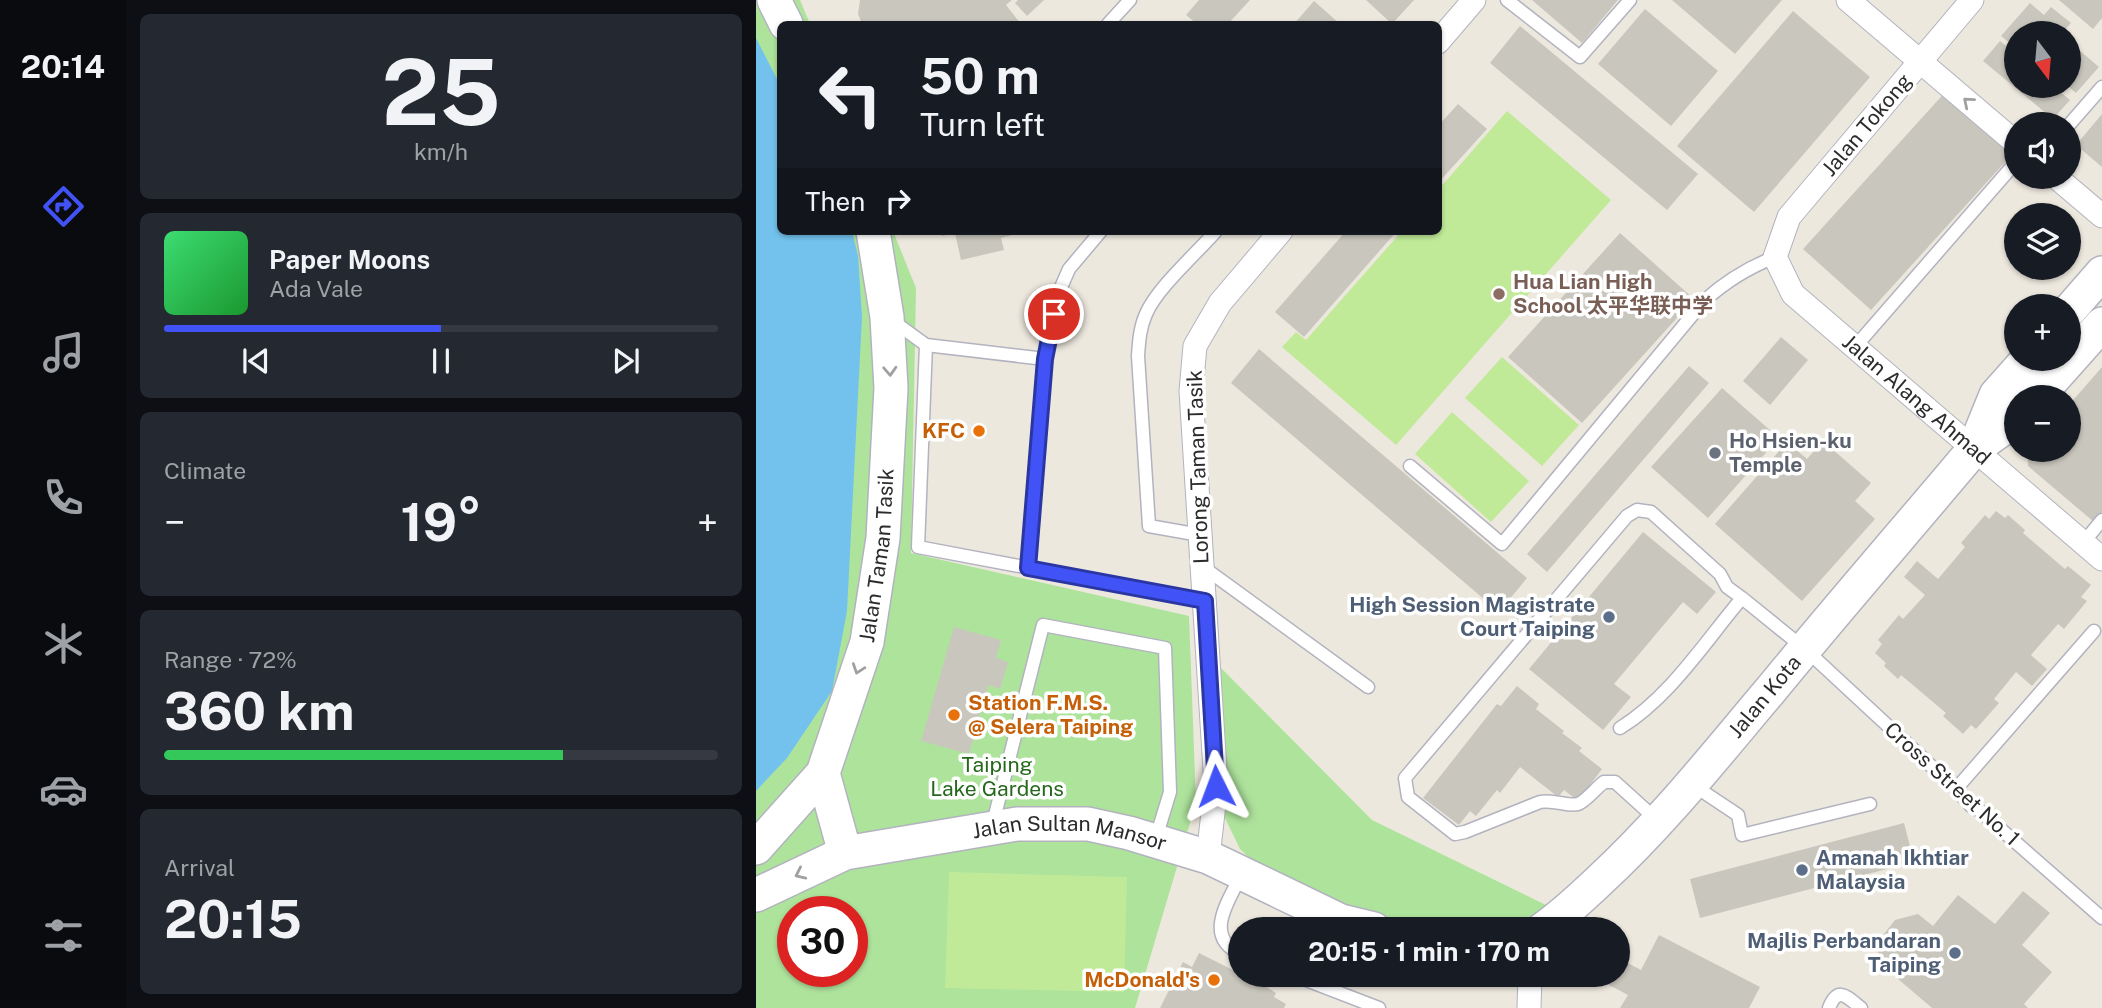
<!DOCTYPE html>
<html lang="en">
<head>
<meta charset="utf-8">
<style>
  body { margin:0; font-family:"Public Sans","Noto Sans SC",sans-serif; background:#242831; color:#f1f3f6; height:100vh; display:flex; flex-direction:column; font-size:26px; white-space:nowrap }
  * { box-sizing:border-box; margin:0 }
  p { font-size:23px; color:#9ea1a6 }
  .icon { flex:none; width:38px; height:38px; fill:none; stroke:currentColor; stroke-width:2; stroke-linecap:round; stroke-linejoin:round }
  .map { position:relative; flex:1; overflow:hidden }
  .panel { display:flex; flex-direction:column; gap:14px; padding:14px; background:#0d0f14; width:630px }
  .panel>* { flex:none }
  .top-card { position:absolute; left:21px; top:21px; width:665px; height:214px; border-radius:10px; box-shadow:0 2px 5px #0004; background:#171b24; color:#f1f3f6; overflow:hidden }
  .needle { width:46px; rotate:164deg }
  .tools { position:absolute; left:1248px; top:21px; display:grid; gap:14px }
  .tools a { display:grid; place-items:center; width:77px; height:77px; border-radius:50%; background:#171b24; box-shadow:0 2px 5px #0004; font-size:35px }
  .speed { position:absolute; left:21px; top:896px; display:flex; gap:14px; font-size:35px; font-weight:700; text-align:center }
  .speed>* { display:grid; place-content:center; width:91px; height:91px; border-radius:50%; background:#171b24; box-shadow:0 2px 5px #0004; line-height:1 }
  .speed .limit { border:10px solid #d22; background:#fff; color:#111 }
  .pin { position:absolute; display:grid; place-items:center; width:60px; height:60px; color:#fff; margin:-30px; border:4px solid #fff; border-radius:50%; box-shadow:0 2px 7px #0007 }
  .me { position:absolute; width:77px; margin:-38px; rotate:357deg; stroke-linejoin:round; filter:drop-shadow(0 0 5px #0008) }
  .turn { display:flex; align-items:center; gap:24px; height:147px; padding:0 28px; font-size:32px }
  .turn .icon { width:91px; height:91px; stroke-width:2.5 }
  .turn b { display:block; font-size:49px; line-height:60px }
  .then { display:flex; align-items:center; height:66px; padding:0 28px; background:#0003; gap:14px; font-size:26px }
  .big { font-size:52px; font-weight:700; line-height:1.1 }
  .panel .card { flex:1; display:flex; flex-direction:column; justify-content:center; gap:10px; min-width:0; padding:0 24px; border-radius:10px; background:#242831 }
  .panel .dial { align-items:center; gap:0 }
  .dial b { font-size:91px; line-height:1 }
  .song { display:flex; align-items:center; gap:21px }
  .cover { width:84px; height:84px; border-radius:10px; background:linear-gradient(135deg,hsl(140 70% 55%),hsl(130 70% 35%)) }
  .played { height:7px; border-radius:4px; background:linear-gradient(90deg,#4153f7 50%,#363941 50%) }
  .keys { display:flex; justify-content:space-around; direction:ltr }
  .heat { display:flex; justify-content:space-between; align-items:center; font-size:38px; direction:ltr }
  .charge { height:10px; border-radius:5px; background:linear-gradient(90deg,#34c759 72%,#363941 0) }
  .trip { position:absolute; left:472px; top:917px; width:402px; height:70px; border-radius:35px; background:#171b24; box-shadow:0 2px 5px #0004; font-weight:700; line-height:70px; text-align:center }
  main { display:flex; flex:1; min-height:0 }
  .tab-bar { display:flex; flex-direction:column; width:126px; justify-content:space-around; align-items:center; background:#090b0e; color:#9ea1a6 }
  .tab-bar .icon { width:49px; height:49px }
  .tab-bar .current { color:#4153f7 }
  .tab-bar b { font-size:32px; color:#f1f3f6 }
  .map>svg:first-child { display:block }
  .green { fill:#aee39c; fill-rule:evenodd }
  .pitch { fill:#c0ea98 }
  .water { fill:#73c2ed }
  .building { fill:#c9c6bd }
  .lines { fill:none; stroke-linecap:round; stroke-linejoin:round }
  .lane-casing { stroke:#b2b3bf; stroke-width:15 }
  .street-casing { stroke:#b2b3bf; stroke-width:25 }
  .secondary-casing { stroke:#b2b3bf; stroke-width:36 }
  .lane { stroke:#fff; stroke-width:12 }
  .street { stroke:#fff; stroke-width:23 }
  .secondary { stroke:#fff; stroke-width:33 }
  .oneway { stroke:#a0a0a0 }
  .route-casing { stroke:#2a36a1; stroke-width:18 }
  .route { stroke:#4153f7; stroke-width:12 }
  .education-dot { fill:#8d6e63; stroke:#fff; stroke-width:2.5 }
  .food-dot { fill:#e8710a; stroke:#fff; stroke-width:2.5 }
  .worship-dot { fill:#6b7280; stroke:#fff; stroke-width:2.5 }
  .service-dot { fill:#5c6f8a; stroke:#fff; stroke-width:2.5 }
  .labels { text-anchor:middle; stroke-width:7; stroke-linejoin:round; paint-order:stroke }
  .street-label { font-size:21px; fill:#2c2c2c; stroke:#fff }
  .education-label { font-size:21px; font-weight:bold; fill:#785e54; stroke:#fff; text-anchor:start }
  .food-label { font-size:21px; font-weight:bold; fill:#c56008; stroke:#fff; text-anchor:end }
  .worship-label { font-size:21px; font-weight:bold; fill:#5b616d; stroke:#fff; text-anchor:start }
  .service-label { font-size:21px; font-weight:bold; fill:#4e5e75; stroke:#fff; text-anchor:end }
  .park-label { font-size:21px; fill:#25691c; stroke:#fff }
</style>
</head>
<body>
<main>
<nav class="tab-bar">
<b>20:14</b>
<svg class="icon current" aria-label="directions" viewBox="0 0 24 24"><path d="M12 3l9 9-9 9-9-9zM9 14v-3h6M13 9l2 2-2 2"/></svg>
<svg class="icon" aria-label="music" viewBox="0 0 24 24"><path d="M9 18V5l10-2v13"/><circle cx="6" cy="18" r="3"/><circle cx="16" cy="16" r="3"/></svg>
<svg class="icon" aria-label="phone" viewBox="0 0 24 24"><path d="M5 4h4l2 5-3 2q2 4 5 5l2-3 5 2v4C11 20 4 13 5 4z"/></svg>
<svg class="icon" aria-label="climate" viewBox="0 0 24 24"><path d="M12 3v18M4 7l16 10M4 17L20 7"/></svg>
<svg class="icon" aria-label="car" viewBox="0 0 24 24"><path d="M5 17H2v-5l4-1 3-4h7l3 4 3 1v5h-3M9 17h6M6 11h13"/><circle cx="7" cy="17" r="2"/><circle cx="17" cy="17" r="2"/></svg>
<svg class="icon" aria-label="filters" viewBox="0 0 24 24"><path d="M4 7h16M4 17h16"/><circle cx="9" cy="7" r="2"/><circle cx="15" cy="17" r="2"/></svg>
</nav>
<section class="panel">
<div class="card dial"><b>25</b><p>km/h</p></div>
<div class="card">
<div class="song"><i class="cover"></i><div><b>Paper Moons</b><p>Ada Vale</p></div></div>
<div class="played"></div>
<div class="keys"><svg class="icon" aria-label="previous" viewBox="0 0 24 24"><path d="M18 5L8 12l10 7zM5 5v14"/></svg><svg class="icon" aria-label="pause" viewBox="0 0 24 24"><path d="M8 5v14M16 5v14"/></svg><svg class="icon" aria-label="next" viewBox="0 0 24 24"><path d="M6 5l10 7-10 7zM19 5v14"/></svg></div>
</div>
<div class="card"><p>Climate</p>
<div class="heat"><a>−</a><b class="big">19°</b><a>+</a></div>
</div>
<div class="card"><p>Range · 72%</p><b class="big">360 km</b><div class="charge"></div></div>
<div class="card"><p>Arrival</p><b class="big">20:15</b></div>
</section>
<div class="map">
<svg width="1346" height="1008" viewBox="0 0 1346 1008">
  <rect width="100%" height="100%" fill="#ede8de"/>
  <path class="green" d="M0,0H44L54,24H24V231H137L160,288L155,553L433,616L440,803L379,1008H0ZM37,912H96V971H37Z
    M458,661L616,820L796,908L763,922L706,929L581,910L515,879L484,849L467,814Z"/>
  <path class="pitch" d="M751,111L855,200L640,445L526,347L540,332L550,340L646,231H682L683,189Z
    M746,357L823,425L786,466L709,398Z
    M696,412L773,481L735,522L659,454Z
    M193,872L371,877L368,992L189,988Z"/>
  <path class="water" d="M0,38L24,85V231H96L102,256L106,317L91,611L76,691L31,758L0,791Z"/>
  <path class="building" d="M104,0H256L250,5L265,24H106L102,14Z
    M262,0H288L271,16L259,3Z
    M443,0H494L472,24H441L430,15Z
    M610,0H658L636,24Z
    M776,0H862L826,43Z
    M916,0H1026L979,54Z
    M1303,0H1346V18L1337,29Z
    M558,1L584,24H538Z
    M1274,3L1288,15L1295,7L1315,23L1308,31L1310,33H1260V48L1245,36Z
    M889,9L962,71L915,126L842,64Z
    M1037,11L1114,77L998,212L921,146Z
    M764,26L942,174L911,210L734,63Z
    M1244,41L1260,54V86H1297L1314,100L1297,119L1227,61Z
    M1323,50L1343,67L1320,93L1312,86V62Z
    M1193,88L1260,150L1115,310L1047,249Z
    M702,104L731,129L682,183V126Z
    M1346,114V167L1320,145Z
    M185,231H268V232L245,238L248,250L205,260L199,233L186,236Z
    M590,231H641L548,337L519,312Z
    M864,233L938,299L826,423L752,357Z
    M1025,337L1052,360L1014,405L987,381Z
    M503,349L771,578L743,612L475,383Z
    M933,366L953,383L791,572L771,554Z
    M1346,367V512L1338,522L1272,466V453L1275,450H1312V406Z
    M966,388L1023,438L952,518L895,467Z
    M1067,441L1115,483L1099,501L1119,519L1046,601L959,524L1031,442L1051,459Z
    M1240,511L1249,518L1252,515L1269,530L1267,533L1309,569L1312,566L1335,585L1325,597L1331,601L1308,629L1302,624L1275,655L1291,669L1276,686L1260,672L1238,699L1243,703L1220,729L1215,725L1207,734L1187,716L1190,713L1145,675L1142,679L1128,666L1130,663L1119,653L1126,644L1122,640L1143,615L1147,619L1169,595L1148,577L1161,561L1182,579L1209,547L1205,543L1229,515L1233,519Z
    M887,532L960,592L941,614L927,602L858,684L875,697L847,730L773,669Z
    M198,627L245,640L240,658L252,662L244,689L232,685L213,754L165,741Z
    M761,686L783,704L780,709L808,731L806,733L826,748L823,751L846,769L822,801L808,790L802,797L764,767L744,793L741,790L720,816L714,811L703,825L667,798L741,704L745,706Z
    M1148,823L1158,862L944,918L934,879Z
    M1267,891L1294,913L1266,945L1296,972L1268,1004L1272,1008H1176L1121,961L1124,939L1139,920L1162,914L1177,926L1202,895L1239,924Z
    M903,935L1004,987L993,1008H864L872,995L853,985L858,975H863V966L866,960L885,970Z
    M443,953L509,986L520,993L518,997L530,1004L528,1008H404L427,962L436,967Z"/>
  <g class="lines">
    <defs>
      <path id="lane" d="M751,0L824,57L874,0
        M352,24L374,0
        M1312,126L1346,87
        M137,321L170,345
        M1099,347L1260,162
        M289,359L170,345L162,547L449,601
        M654,466L746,544L948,301C970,281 991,268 1019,257
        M444,535L393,526L382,356C383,341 384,327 390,314C401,288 441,253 460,231
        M1327,543L1346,520
        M447,567L612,687
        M272,568L289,359L303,292L313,269L345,231
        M864,728C914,697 948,643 986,598L1049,649L1200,789L1215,806L1224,811L1346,918
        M937,785L982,815L986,835L1114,804
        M1200,789L1338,631
        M902,821L859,782H848C841,787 829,802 822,804C812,807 798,799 784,802L709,832L699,834L652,797L649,778L871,516L881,510L895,512L964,574L971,587L986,598
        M236,827L287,625L409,648L414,792L399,841
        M485,954C446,937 473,900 486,874
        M537,975L623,1008
        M1073,1008C1082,985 1091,997 1105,1008"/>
      <g id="street">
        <path d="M1092,0L1260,143"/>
        <path id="s1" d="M1216,0L1033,217L1019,257L1037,294L1346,559"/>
        <path d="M682,42L718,0"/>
        <path d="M1300,177L1346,216"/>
        <path d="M452,857L460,786L435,391L439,346L464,303L525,231"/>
        <path d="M773,1008L774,975"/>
      </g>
      <g id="secondary">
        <path d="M18,0L30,24"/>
        <path d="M1312,312L1346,273"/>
        <path d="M1281,397L1346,324"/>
        <path d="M1218,449L1240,395L1272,359"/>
        <path d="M67,773L89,853"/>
        <path id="s2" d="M0,848L67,773L111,642L127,538L135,388L131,317L117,231"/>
        <path id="s3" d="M0,895L89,853L261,824H332L373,833L452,857L585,921L618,929"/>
        <path id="s4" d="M787,929C807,915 825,898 843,881C906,823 958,757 1013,692C1080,610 1150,530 1218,449L1260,419"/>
      </g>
    </defs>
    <use href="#lane" class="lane-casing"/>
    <use href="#street" class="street-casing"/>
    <use href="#secondary" class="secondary-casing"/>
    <use href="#lane" class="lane"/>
    <use href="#street" class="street"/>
    <use href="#secondary" class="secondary"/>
  </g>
  <defs><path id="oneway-chevron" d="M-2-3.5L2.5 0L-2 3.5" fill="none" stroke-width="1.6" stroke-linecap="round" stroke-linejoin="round" transform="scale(1.75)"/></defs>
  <g class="oneway">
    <use href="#oneway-chevron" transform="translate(1212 102) rotate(-140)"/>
    <use href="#oneway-chevron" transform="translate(134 371) rotate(87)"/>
    <use href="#oneway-chevron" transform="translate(102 669) rotate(109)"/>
    <use href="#oneway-chevron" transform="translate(44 874) rotate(155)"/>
  </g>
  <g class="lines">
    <defs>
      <path id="route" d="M298,314L289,359L272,568L449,601L460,786"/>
    </defs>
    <use href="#route" class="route-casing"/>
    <use href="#route" class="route"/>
  </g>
  <circle class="education-dot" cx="743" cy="294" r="7"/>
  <g class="food-dot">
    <circle cx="223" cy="431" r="7"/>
    <circle cx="198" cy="715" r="7"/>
    <circle cx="458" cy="980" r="7"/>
  </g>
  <circle class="worship-dot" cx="959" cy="453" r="7"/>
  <g class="service-dot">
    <circle cx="853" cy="617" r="7"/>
    <circle cx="1046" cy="870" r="7"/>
    <circle cx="1199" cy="953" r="7"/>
  </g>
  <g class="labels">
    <g class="street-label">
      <text transform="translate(1111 125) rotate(-50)" y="7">Jalan Tokong</text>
      <text dy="7" stroke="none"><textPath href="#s1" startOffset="530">Jalan Alang Ahmad</textPath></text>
      <text transform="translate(442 467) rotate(-92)" y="7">Lorong Taman Tasik</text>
      <text dy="7" stroke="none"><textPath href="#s2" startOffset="326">Jalan Taman Tasik</textPath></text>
      <text dy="7" stroke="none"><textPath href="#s4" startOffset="322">Jalan Kota</textPath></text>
      <text transform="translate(1196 784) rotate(42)" y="7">Cross Street No. 1</text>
      <text dy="7" stroke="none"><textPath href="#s3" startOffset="326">Jalan Sultan Mansor</textPath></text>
    </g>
    <g class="education-label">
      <text x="757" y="289">Hua Lian High<tspan x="757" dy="24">School 太平华联中学</tspan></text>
    </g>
    <g class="food-label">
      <text x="209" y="438">KFC</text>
      <text x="212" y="710" text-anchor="start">Station F.M.S.<tspan x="212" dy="24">@ Selera Taiping</tspan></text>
      <text x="444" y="987">McDonald's</text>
    </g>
    <g class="worship-label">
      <text x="973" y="448">Ho Hsien-ku<tspan x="973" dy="24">Temple</tspan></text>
    </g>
    <g class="service-label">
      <text x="839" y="612">High Session Magistrate<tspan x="839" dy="24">Court Taiping</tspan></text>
      <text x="1060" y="865" text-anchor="start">Amanah Ikhtiar<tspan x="1060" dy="24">Malaysia</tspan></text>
      <text x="1185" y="948">Majlis Perbandaran<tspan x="1185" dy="24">Taiping</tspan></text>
    </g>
    <g class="park-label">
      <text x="241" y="772">Taiping<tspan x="241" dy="24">Lake Gardens</tspan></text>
    </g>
  </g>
</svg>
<div class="tools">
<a><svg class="needle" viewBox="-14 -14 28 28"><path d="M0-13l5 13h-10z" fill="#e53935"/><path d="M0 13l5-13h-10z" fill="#9ea1a6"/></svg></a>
<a><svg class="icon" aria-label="sound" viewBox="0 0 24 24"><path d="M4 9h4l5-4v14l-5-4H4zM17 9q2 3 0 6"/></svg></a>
<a><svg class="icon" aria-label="layers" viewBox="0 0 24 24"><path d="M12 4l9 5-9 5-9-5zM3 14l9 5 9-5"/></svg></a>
<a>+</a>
<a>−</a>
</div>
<div class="speed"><div class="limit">30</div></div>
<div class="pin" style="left:298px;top:314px;background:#d93025"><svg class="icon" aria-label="arrive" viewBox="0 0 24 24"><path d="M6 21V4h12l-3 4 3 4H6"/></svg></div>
<svg class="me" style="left:460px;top:786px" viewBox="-20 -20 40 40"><path d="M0-17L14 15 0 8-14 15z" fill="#4153f7" stroke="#fff" stroke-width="4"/></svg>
<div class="trip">20:15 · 1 min · 170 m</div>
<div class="top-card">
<div class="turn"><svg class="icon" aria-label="left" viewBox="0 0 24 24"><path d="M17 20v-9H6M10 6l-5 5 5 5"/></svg><div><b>50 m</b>Turn left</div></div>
<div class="then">Then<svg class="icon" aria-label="right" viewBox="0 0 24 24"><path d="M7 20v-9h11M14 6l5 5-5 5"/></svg></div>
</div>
</div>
</main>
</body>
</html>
